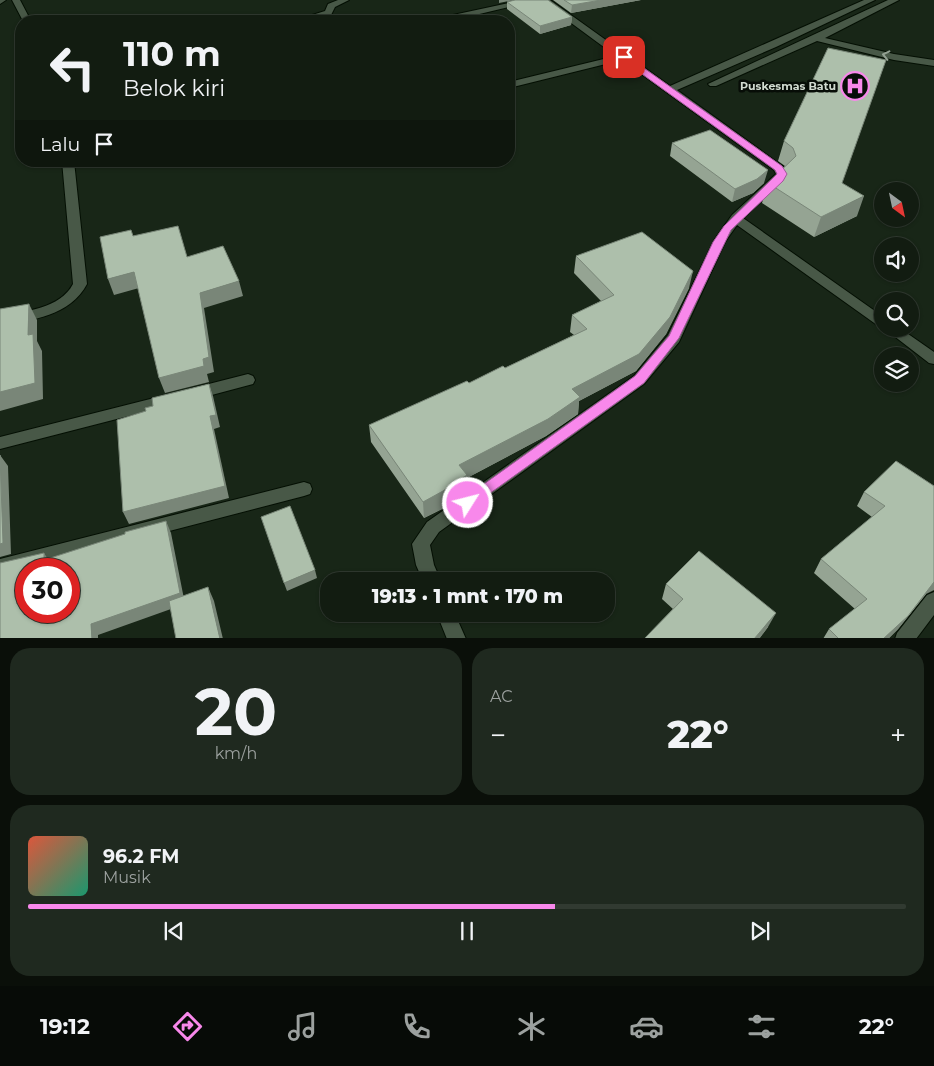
<!DOCTYPE html>
<html lang="id">
<head>
<meta charset="utf-8">
<style>
  body { margin:0; font-family:Montserrat,sans-serif; background:#1f291f; color:#f1f3f6; height:100vh; display:flex; flex-direction:column; font-size:19px; white-space:nowrap }
  * { box-sizing:border-box; margin:0 }
  p { font-size:16px; color:#9ca19f }
  .icon { flex:none; width:28px; height:28px; fill:none; stroke:currentColor; stroke-width:2; stroke-linecap:round; stroke-linejoin:round }
  .map { position:relative; height:638px; overflow:hidden }
  .details { display:flex; flex-direction:column; gap:10px; padding:10px; background:#0a0f09; flex:1 }
  .details>* { flex:none }
  .guide { position:absolute; left:15px; top:15px; width:500px; height:152px; border-radius:20px; box-shadow:0 1px 4px #0004,0 0 0 1px #313a31; background:#121c11; color:#f1f3f6; overflow:hidden }
  .needle { width:32px; rotate:147deg }
  .buttons { position:absolute; left:874px; top:182px; display:grid; gap:10px }
  .buttons a { display:grid; place-items:center; width:45px; height:45px; border-radius:50%; background:#121c11; box-shadow:0 1px 4px #0004,0 0 0 1px #313a31; font-size:25px }
  .speed { position:absolute; left:15px; top:558px; display:flex; gap:10px; font-size:25px; font-weight:700; text-align:center }
  .speed>* { display:grid; place-content:center; width:65px; height:65px; border-radius:50%; background:#121c11; box-shadow:0 1px 4px #0004,0 0 0 1px #313a31; line-height:1 }
  .speed .limit { border:8px solid #d22; background:#fff; color:#111 }
  .pin { position:absolute; display:grid; place-items:center; width:42px; height:42px; color:#fff; margin:-21px; border-radius:10px; box-shadow:0 2px 8px #0006 }
  .me { position:absolute; width:55px; margin:-28px; rotate:54deg; stroke-linejoin:round; filter:drop-shadow(0 0 4px #0008) }
  .turn { display:flex; align-items:center; gap:18px; height:105px; padding:0 25px; font-size:22px }
  .turn .icon { width:65px; height:65px; stroke-width:2.5 }
  .turn b { display:block; font-size:35px; line-height:42px }
  .then { display:flex; align-items:center; height:48px; padding:0 25px; background:#0003; gap:10px; font-size:19px }
  .big { font-size:38px; font-weight:800; line-height:1.1 }
  .details .tile { flex:1; display:flex; flex-direction:column; justify-content:center; gap:8px; min-width:0; padding:0 18px; border-radius:20px; background:#1f291f }
  .details .dial { align-items:center; gap:0 }
  .dial b { font-size:65px; line-height:1 }
  .song { display:flex; align-items:center; gap:15px }
  .cover { width:60px; height:60px; border-radius:8px; background:linear-gradient(135deg,hsl(10 70% 55%),hsl(160 70% 35%)) }
  .played { height:5px; border-radius:2px; background:linear-gradient(90deg,#f888eb 60%,#313a31 60%) }
  .keys { display:flex; justify-content:space-around; direction:ltr }
  .heat { display:flex; justify-content:space-between; align-items:center; font-size:28px; direction:ltr }
  .details .tiles { flex:1; display:grid; gap:10px; grid-template-columns:1fr 1fr }
  .tile:last-child { grid-column:span 2 }
  .trip { position:absolute; left:320px; top:572px; width:295px; height:50px; border-radius:20px; background:#121c11; box-shadow:0 1px 4px #0004,0 0 0 1px #313a31; font-weight:800; line-height:50px; text-align:center }
  .dock { display:flex; height:80px; justify-content:space-around; align-items:center; background:#070b07; color:#9ca19f }
  .dock .icon { width:35px; height:35px }
  .dock .current { color:#f888eb }
  .dock b { font-size:22px; color:#f1f3f6 }
  .map>svg:first-child { display:block }
  .lines { fill:none; stroke-linecap:round; stroke-linejoin:round }
  .service-casing { stroke:#040f03; stroke-width:2 }
  .minor-casing { stroke:#040f03; stroke-width:2 }
  .service { fill:#485847; fill-rule:evenodd }
  .minor { fill:#485847; fill-rule:evenodd }
  .wall { fill:#95a493 }
  .shaded-wall { fill:#798678 }
  .building { fill:#adbfab; stroke:#798678; fill-rule:evenodd }
  .oneway { stroke:#93a092 }
  .route { fill:#f888eb; stroke:#a15899 }
  .labels { text-anchor:middle; stroke-width:5; stroke-linejoin:round; paint-order:stroke }
  .far-poi-label { font-size:11px; font-weight:bold; fill:#d1dad0; stroke:#070d07; text-anchor:end }
</style>
</head>
<body>
<div class="map">
<svg width="934" height="639" viewBox="0 0 934 639">
  <rect width="100%" height="100%" fill="#182617"/>
  <g class="lines">
    <defs>
      <path id="service" d="M888,0H899L825,38L894,54L934,60V66L894,60L817,41L716,86H710L708,84Z"/>
      <path id="minor" d="M0,0H6L0,4Z
        M12,0H20L31,21H23Z
        M338,0H349L335,7L331,15L306,21H293L325,11L328,4Z
        M523,0H539L450,21H435L439,18Z
        M540,0H550L670,86L864,0H875L776,47L677,90L785,168L788,174L784,180L743,218L882,316V327L877,325L737,225L725,242L679,342L644,384L439,532L430,545L434,565L441,581H423L416,565L412,544L427,522L634,376L668,335L715,239L732,215L776,174L774,170L622,60L509,88V82L616,56Z
        M62,161H74L87,284C70,316 32,320 0,326V316C25,311 60,309 73,284Z
        M885,329H901L934,352V364L929,363Z
        M248,374L253,376L255,380L253,384L193,400L188,398L186,394L188,390L193,388Z
        M170,394L175,396L178,400L175,404L0,449V437Z
        M304,482L310,484L312,489L310,494L304,496L0,575V559Z
        M934,592V615L916,639H895L897,633L927,595Z
        M437,614H455L466,639H447Z"/>
    </defs>
    <use href="#service" class="service-casing"/>
    <use href="#minor" class="minor-casing"/>
    <use href="#service" class="service"/>
    <use href="#minor" class="minor"/>
  </g>
  <path class="wall" d="M553,0H641L571,13Z
    M507,2L572,17L571,25L540,34L507,9Z
    M784,141L842,183L857,216L814,237L762,203L768,183L785,166L778,161Z
    M672,143L764,183L753,193L732,202L670,156Z
    M576,256L689,288L666,334L636,371L579,401L578,414L546,436L467,478V492L444,508L424,518L371,442L369,425L505,368L574,335L570,332L572,315L601,301L574,273Z
    M934,486L926,594L898,629L888,639H823L829,629L855,609L814,573L821,559L872,517L857,506L864,492Z
    M666,584L768,627L759,639H644L673,609L662,599Z"/>
  <path class="shaded-wall" d="M499,0H514L499,3Z
    M601,0H641L571,13L572,5Z
    M572,17L571,25L540,34V26Z
    M768,170L764,183L753,193L732,202L735,189Z
    M864,196L857,216L814,237L821,217Z
    M693,271L689,288L666,334L636,371L579,401L578,414L546,436L467,478V492L444,508L424,518L423,502L459,465L572,389Z
    M134,272L139,288L114,295L108,279Z
    M239,281L243,296L204,308L214,372L207,374L209,382L165,393L159,378L203,359L200,293Z
    M29,304L37,320V341L42,351L43,399L0,411V392L28,335Z
    M209,384L213,396L220,427L214,429L229,498L129,524L123,512L210,416Z
    M0,455L8,466L11,554L0,557Z
    M166,521L171,533L185,604L98,635V639H92L91,624Z
    M44,553L51,564L44,560Z
    M315,570L317,578L287,591L284,583Z
    M934,582V590L926,594L898,629L888,639H883Z
    M208,587L214,601L223,639H220Z
    M776,613L768,627L759,639H754Z"/>
  <path class="building" d="M515,0H548L572,17L540,26L507,2Z
    M564,0H601L572,5Z
    M828,48L886,60L842,183L864,196L821,217L768,183L796,156L793,148L784,141Z
    M710,130L768,170L757,179L735,189L672,143Z
    M178,226L187,257L223,246L239,281L200,293L209,357L203,359L204,366L159,378L134,272L108,279L100,237L131,230L133,236Z
    M642,232L693,271L670,317L639,354L572,389L580,397L548,419L459,465L467,475L443,491L423,502L369,425L467,381L469,383L503,366L505,368L587,329L572,315L614,295L576,256Z
    M29,304L28,335L33,334L35,383L0,392V309Z
    M209,384L216,415L210,416L225,486L123,512L117,420L146,411L145,408L153,406L152,398Z
    M0,455L3,543L0,544Z
    M896,461L934,486V582L908,616L883,639H839L829,629L867,599L821,559L885,506L864,492Z
    M290,506L315,570L284,583L261,517Z
    M166,521L180,593L91,624L92,639H0V563L44,553V560L125,534V532ZM26,569H69V611H26Z
    M699,551L776,613L754,639H644L683,599L666,584Z
    M208,587L220,639H176L169,601Z"/>
  <defs><path id="oneway-chevron" d="M-2-3.5L2.5 0L-2 3.5" fill="none" stroke-width="1.6" stroke-linecap="round" stroke-linejoin="round" transform="scale(1.25)"/></defs>
  <use class="oneway" href="#oneway-chevron" transform="translate(886 55) rotate(-167)"/>
  <path class="route" d="M621,56H627L782,166L787,174L783,181L731,230L679,338L644,383L468,509L463,507L461,503L463,499L635,376L669,336L713,242L724,226L777,174L775,170L621,59Z"/>
  <defs>
    <symbol id="hospital-ring" viewBox="-11 -11 22 22"><circle r="9.5" fill="#070d07" stroke="#f888eb" stroke-width="1.5"/><path d="M-5-5h3v3.5h4V-5h3V5h-3V1.5h-4V5h-3Z" fill="#f888eb"/></symbol>
  </defs>
  <g fill-rule="evenodd">
    <use href="#hospital-ring" x="839" y="70" width="32" height="32"/>
  </g>
  <g class="labels">
    <g class="far-poi-label">
      <text x="836" y="90">Puskesmas Batu</text>
    </g>
  </g>
</svg>
<div class="buttons">
<a><svg class="needle" viewBox="-14 -14 28 28"><path d="M0-13l5 13h-10z" fill="#e53935"/><path d="M0 13l5-13h-10z" fill="#9ca19f"/></svg></a>
<a><svg class="icon" aria-label="sound" viewBox="0 0 24 24"><path d="M4 9h4l5-4v14l-5-4H4zM17 9q2 3 0 6"/></svg></a>
<a><svg class="icon" aria-label="search" viewBox="0 0 24 24"><circle cx="10" cy="10" r="6"/><path d="M15 15l6 6"/></svg></a>
<a><svg class="icon" aria-label="layers" viewBox="0 0 24 24"><path d="M12 4l9 5-9 5-9-5zM3 14l9 5 9-5"/></svg></a>
</div>
<div class="speed"><div class="limit">30</div></div>
<div class="pin" style="left:624px;top:57px;background:#d93025"><svg class="icon" aria-label="arrive" viewBox="0 0 24 24"><path d="M6 21V4h12l-3 4 3 4H6"/></svg></div>
<svg class="me" style="left:468px;top:503px" viewBox="-20 -20 40 40"><circle r="17" fill="#f888eb" stroke="#fff" stroke-width="3"/><path d="M0-11L8 9 0 5-8 9z" fill="#fff"/></svg>
<div class="trip">19:13 · 1 mnt · 170 m</div>
<div class="guide">
<div class="turn"><svg class="icon" aria-label="left" viewBox="0 0 24 24"><path d="M17 20v-9H6M10 6l-5 5 5 5"/></svg><div><b>110 m</b>Belok kiri</div></div>
<div class="then">Lalu<svg class="icon" aria-label="arrive" viewBox="0 0 24 24"><path d="M6 21V4h12l-3 4 3 4H6"/></svg></div>
</div>
</div>
<section class="details">
<div class="tiles">
<div class="tile dial"><b>20</b><p>km/h</p></div>
<div class="tile"><p>AC</p>
<div class="heat"><a>−</a><b class="big">22°</b><a>+</a></div>
</div>
<div class="tile">
<div class="song"><i class="cover"></i><div><b>96.2 FM</b><p>Musik</p></div></div>
<div class="played"></div>
<div class="keys"><svg class="icon" aria-label="previous" viewBox="0 0 24 24"><path d="M18 5L8 12l10 7zM5 5v14"/></svg><svg class="icon" aria-label="pause" viewBox="0 0 24 24"><path d="M8 5v14M16 5v14"/></svg><svg class="icon" aria-label="next" viewBox="0 0 24 24"><path d="M6 5l10 7-10 7zM19 5v14"/></svg></div>
</div>
</div>
</section>
<nav class="dock">
<b>19:12</b>
<svg class="icon current" aria-label="directions" viewBox="0 0 24 24"><path d="M12 3l9 9-9 9-9-9zM9 14v-3h6M13 9l2 2-2 2"/></svg>
<svg class="icon" aria-label="music" viewBox="0 0 24 24"><path d="M9 18V5l10-2v13"/><circle cx="6" cy="18" r="3"/><circle cx="16" cy="16" r="3"/></svg>
<svg class="icon" aria-label="phone" viewBox="0 0 24 24"><path d="M5 4h4l2 5-3 2q2 4 5 5l2-3 5 2v4C11 20 4 13 5 4z"/></svg>
<svg class="icon" aria-label="climate" viewBox="0 0 24 24"><path d="M12 3v18M4 7l16 10M4 17L20 7"/></svg>
<svg class="icon" aria-label="car" viewBox="0 0 24 24"><path d="M5 17H2v-5l4-1 3-4h7l3 4 3 1v5h-3M9 17h6M6 11h13"/><circle cx="7" cy="17" r="2"/><circle cx="17" cy="17" r="2"/></svg>
<svg class="icon" aria-label="filters" viewBox="0 0 24 24"><path d="M4 7h16M4 17h16"/><circle cx="9" cy="7" r="2"/><circle cx="15" cy="17" r="2"/></svg>
<b>22°</b>
</nav>
</body>
</html>
